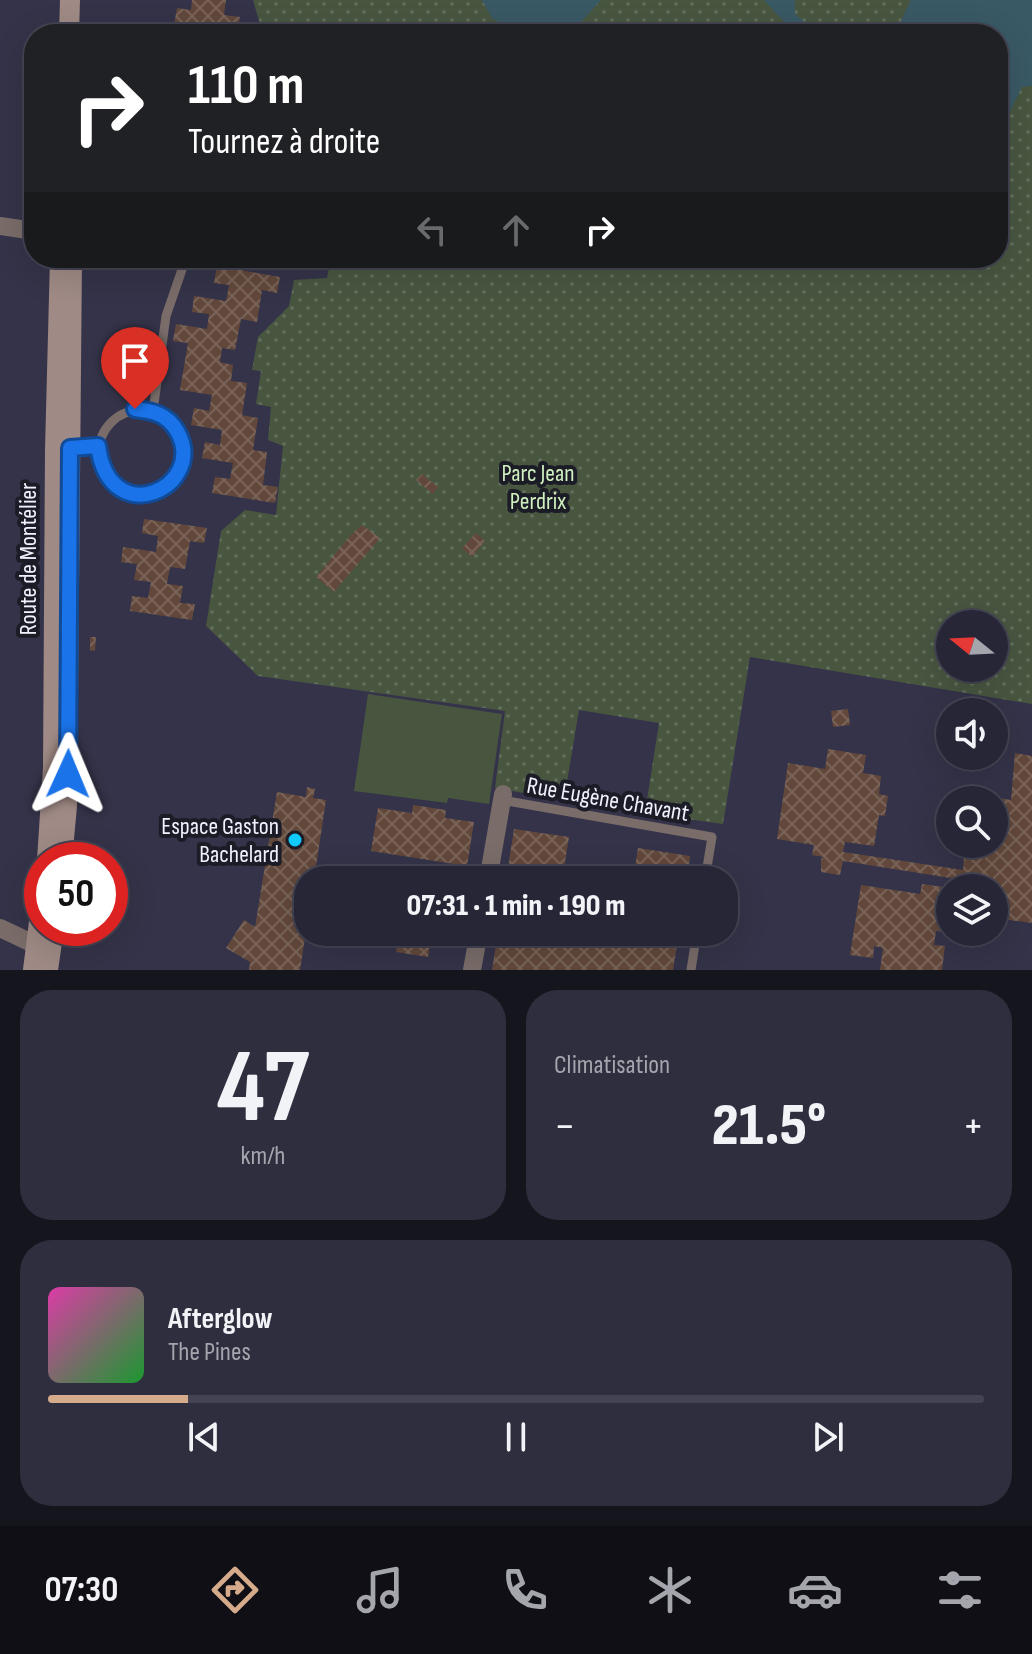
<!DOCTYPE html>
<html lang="fr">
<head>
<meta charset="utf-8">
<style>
  body { margin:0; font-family:"Sofia Sans Condensed",sans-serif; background:#2f2e3f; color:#f1f3f6; height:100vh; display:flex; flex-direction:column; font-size:30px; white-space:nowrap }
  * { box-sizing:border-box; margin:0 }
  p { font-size:26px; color:#a4a5ad }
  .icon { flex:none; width:44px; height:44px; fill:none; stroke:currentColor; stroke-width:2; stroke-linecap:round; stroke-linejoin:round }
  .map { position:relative; height:970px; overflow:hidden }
  .drawer { display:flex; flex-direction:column; gap:20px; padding:20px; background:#15151e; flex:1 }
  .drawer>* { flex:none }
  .top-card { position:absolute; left:24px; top:24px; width:984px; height:244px; border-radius:32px; box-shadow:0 8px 32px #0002,0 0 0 2px #434352; background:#202124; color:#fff; overflow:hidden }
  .needle { width:52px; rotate:288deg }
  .tools { position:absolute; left:936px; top:610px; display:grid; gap:16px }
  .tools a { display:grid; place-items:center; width:72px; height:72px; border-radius:50%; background:#272637; box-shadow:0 8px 32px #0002,0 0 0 2px #434352; font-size:40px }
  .speed { position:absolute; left:24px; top:842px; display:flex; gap:16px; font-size:40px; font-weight:700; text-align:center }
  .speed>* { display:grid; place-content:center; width:104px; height:104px; border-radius:50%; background:#272637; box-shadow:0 8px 32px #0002,0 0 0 2px #434352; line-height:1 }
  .speed .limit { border:12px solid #d22; background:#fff; color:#111 }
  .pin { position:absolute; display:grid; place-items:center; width:68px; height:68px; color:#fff; margin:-82px -34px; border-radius:50% 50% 50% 0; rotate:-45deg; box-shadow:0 0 8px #0007 }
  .pin .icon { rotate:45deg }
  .me { position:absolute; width:88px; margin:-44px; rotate:1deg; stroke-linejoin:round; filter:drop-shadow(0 0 6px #0008) }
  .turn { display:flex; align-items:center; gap:28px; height:168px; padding:0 32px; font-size:36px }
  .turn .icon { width:104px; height:104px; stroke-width:2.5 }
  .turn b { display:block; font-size:56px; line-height:68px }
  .lanes { display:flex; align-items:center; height:76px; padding:0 32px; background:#0003; justify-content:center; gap:40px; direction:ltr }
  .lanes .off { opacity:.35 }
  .big { font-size:60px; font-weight:800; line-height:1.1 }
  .drawer .widget { flex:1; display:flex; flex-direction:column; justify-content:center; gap:12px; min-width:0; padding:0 28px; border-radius:32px; background:#2f2e3f }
  .drawer .dial { align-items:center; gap:0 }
  .dial b { font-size:104px; line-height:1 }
  .song { display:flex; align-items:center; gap:24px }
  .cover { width:96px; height:96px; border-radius:12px; background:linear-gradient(135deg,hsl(320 70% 55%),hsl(130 70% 35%)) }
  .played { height:8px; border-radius:4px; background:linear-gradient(90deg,#d6ab8b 15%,#434352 15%) }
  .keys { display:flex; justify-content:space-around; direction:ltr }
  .heat { display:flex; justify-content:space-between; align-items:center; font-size:44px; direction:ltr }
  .drawer .tiles { flex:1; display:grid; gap:20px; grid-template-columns:1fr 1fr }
  .widget:last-child { grid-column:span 2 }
  .trip { position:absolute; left:294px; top:866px; width:444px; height:80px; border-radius:32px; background:#272637; box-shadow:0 8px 32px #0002,0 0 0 2px #434352; font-weight:800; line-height:80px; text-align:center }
  .tabs { display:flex; height:128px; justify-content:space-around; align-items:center; background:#100f16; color:#a4a5ad }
  .tabs .icon { width:56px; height:56px }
  .tabs .selected { color:#d6ab8b }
  .tabs b { font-size:36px; color:#f1f3f6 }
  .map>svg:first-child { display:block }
  .green { fill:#485640 }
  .park { fill:url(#park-dots); fill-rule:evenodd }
  .water { fill:#395965 }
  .building { fill:url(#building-cross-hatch) }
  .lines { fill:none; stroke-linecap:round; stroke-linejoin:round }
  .lane { stroke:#796c69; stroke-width:9 }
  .street { stroke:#796c69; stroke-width:18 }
  .secondary { stroke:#9f8a85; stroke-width:20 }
  .route-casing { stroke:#114b97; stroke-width:20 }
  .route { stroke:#1a73e8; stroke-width:14 }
  .poi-dot { fill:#0fcafa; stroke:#1c1c26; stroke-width:3 }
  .labels { text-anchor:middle; stroke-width:8; stroke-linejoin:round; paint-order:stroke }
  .park-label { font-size:24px; fill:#d0f0c0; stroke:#1c1c26 }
  .street-label { font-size:24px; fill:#f2f2fe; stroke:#1c1c26 }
  .poi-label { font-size:24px; fill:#f2f2fe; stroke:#1c1c26; text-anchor:end }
</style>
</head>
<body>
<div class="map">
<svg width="1032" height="970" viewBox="0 0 1032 970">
  <defs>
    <pattern id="park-dots" width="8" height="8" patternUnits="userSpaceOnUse" patternTransform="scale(2)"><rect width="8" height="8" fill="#485640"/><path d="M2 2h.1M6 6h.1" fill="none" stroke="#636f5d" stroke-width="1.8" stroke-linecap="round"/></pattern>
    <pattern id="building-cross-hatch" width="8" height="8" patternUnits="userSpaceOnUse" patternTransform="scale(2)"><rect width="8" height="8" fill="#62483b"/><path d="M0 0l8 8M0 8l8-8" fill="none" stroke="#796358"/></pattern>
  </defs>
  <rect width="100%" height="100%" fill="#343349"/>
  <path class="green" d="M368,694L502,714L489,804L448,798L447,803L354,791Z"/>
  <path class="park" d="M253,0H1032V704L750,657L723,824L645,813L659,723L579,710L564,800L495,788L505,711L258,676L206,626L221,531L245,510L276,515L283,446L268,440L271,407L256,404L261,371L252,370L258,337L289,306L294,280L327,278L331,258H998V34H263ZM950,624H994V668H950Z"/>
  <path class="water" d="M482,0H601L581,22L553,34H517L492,18Z
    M764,0H795V14L819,34H795Z
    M911,0H1032V86L1022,87L998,136V34H889L899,25Z"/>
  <path class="building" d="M192,0H226L224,15L240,17L237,34H203L204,29L174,25L177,8L191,10Z
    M276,258H316L314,266Z
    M217,266L280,277L277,293L262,290L257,322L241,319L235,350L222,348L220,362L233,365L231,381L247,383L242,415L258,418L253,450L267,452L263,485L278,487L275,503L212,493L215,477L230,479L233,463L202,458L205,442L220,445L222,430L191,425L194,408L209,411L212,395L180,390L188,343L173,341L176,324L207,329L209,314L192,312L194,296L226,301L229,285L214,283Z
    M422,474L438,487L433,494L416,480Z
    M144,519L207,528L204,543L190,541L185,569L170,567L167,584L183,586L180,603L195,604L192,620L130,611L132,596L148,598L151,582L134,580L137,564L121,562L123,547L156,552L158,536L142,533Z
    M362,525L380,538L334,592L316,577L350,536Z
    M476,533L485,541L472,557L462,548Z
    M90,637H96L95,651L90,650Z
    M848,709L850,725L833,727L831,711Z
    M828,749L866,755L863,773L881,776L879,794L888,796L885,816L879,815L874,846L845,842L843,852L963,870L965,844H994V800H967V793L1011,800L1015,753L1032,756V923L1002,919V924L994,923L995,885L843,861L840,875L821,872V859L824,857L812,855L814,845L777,839L788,763L825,769Z
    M307,787L315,789L313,798L326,800L314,880H308V919L300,970H249L250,962L226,948L244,920L255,927L277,792L306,797Z
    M413,805L446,810L445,818L474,822L467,866L371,851L378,808L412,813Z
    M514,829L569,837L562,880H506Z
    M638,848L690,856L687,880H633Z
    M922,884L950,888V932L936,931L934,945L945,946L942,970H880L883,948L874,946L873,958L850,955L861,885L920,894Z
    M400,932H432L428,957L396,952Z
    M498,932H575L623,939L624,932H679L673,970H492Z"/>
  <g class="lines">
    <path class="lane" d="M99 452a42 42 0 1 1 84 0a42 42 0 1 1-84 0Z
      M153,411L166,316L186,258
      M70,448L98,446
      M502,800L712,837L705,880
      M691,970L697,932"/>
    <path class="street" d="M0,226L34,231
      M488,880L503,794
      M0,928L36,945
      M472,970L479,932"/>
    <path class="secondary" d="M69,34L70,0
      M47,860L53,768L55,449L60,258
      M62,860L67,806L72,258
      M33,970L42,898
      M48,970L54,928"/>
  </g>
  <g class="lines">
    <defs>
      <path id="route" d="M68,774L70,448L98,446C110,534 209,486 177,431C167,414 153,411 135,409"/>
    </defs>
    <use href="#route" class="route-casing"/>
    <use href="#route" class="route"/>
  </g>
  <circle class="poi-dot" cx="295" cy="840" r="8"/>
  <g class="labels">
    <g class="park-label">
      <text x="538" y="481">Parc Jean<tspan x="538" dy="28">Perdrix</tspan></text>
    </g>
    <g class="street-label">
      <text transform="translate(28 559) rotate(-90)" y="8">Route de Montélier</text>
      <text transform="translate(608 799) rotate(10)" y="8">Rue Eugène Chavant</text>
    </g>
    <g class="poi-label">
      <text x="279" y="834">Espace Gaston<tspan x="279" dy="28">Bachelard</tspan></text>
    </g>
  </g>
</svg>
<div class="tools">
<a><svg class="needle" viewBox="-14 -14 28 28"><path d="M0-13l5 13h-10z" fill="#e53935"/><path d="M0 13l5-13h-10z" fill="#a4a5ad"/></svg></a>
<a><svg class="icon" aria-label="sound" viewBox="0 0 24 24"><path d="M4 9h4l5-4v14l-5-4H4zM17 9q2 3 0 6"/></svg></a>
<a><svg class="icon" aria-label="search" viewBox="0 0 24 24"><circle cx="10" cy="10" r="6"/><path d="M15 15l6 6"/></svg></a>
<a><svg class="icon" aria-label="layers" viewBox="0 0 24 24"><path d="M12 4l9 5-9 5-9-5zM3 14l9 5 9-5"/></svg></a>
</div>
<div class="speed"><div class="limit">50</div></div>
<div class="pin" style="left:135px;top:409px;background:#d93025"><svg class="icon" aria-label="arrive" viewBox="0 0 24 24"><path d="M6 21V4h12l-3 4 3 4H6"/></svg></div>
<svg class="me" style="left:68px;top:774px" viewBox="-20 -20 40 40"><path d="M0-17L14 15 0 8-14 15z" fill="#1a73e8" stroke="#fff" stroke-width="4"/></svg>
<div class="trip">07:31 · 1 min · 190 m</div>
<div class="top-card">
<div class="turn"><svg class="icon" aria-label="right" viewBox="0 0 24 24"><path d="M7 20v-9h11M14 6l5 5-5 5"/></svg><div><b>110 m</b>Tournez à droite</div></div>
<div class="lanes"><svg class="icon off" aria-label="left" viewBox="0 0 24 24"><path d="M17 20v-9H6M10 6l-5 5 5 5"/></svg><svg class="icon off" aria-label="ahead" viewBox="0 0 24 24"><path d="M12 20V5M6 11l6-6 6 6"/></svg><svg class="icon" aria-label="right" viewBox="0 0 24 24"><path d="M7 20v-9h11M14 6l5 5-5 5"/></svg></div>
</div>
</div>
<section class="drawer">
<div class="tiles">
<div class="widget dial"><b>47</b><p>km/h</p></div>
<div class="widget"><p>Climatisation</p>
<div class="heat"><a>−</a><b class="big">21.5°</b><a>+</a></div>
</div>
<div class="widget">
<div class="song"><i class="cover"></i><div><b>Afterglow</b><p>The Pines</p></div></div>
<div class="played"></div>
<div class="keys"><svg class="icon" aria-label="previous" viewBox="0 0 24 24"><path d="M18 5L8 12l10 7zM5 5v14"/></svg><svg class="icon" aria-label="pause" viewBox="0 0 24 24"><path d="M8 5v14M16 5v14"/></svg><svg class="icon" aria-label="next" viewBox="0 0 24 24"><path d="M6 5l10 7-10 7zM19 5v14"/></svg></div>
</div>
</div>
</section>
<nav class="tabs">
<b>07:30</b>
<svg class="icon selected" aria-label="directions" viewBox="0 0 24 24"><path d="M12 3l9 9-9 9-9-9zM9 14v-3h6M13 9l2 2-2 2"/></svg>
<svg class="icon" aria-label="music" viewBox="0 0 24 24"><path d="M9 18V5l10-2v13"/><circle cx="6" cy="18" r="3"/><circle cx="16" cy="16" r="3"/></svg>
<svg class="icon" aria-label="phone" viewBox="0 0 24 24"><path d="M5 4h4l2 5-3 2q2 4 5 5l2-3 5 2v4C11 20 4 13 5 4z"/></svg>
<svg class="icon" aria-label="climate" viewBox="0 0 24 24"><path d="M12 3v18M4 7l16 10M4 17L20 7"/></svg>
<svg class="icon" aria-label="car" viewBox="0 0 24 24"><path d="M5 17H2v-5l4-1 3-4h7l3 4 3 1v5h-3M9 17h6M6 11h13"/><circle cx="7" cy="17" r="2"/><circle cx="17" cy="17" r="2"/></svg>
<svg class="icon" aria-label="filters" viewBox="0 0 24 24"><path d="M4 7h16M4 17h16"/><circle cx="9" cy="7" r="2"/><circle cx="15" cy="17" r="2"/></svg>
</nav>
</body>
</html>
